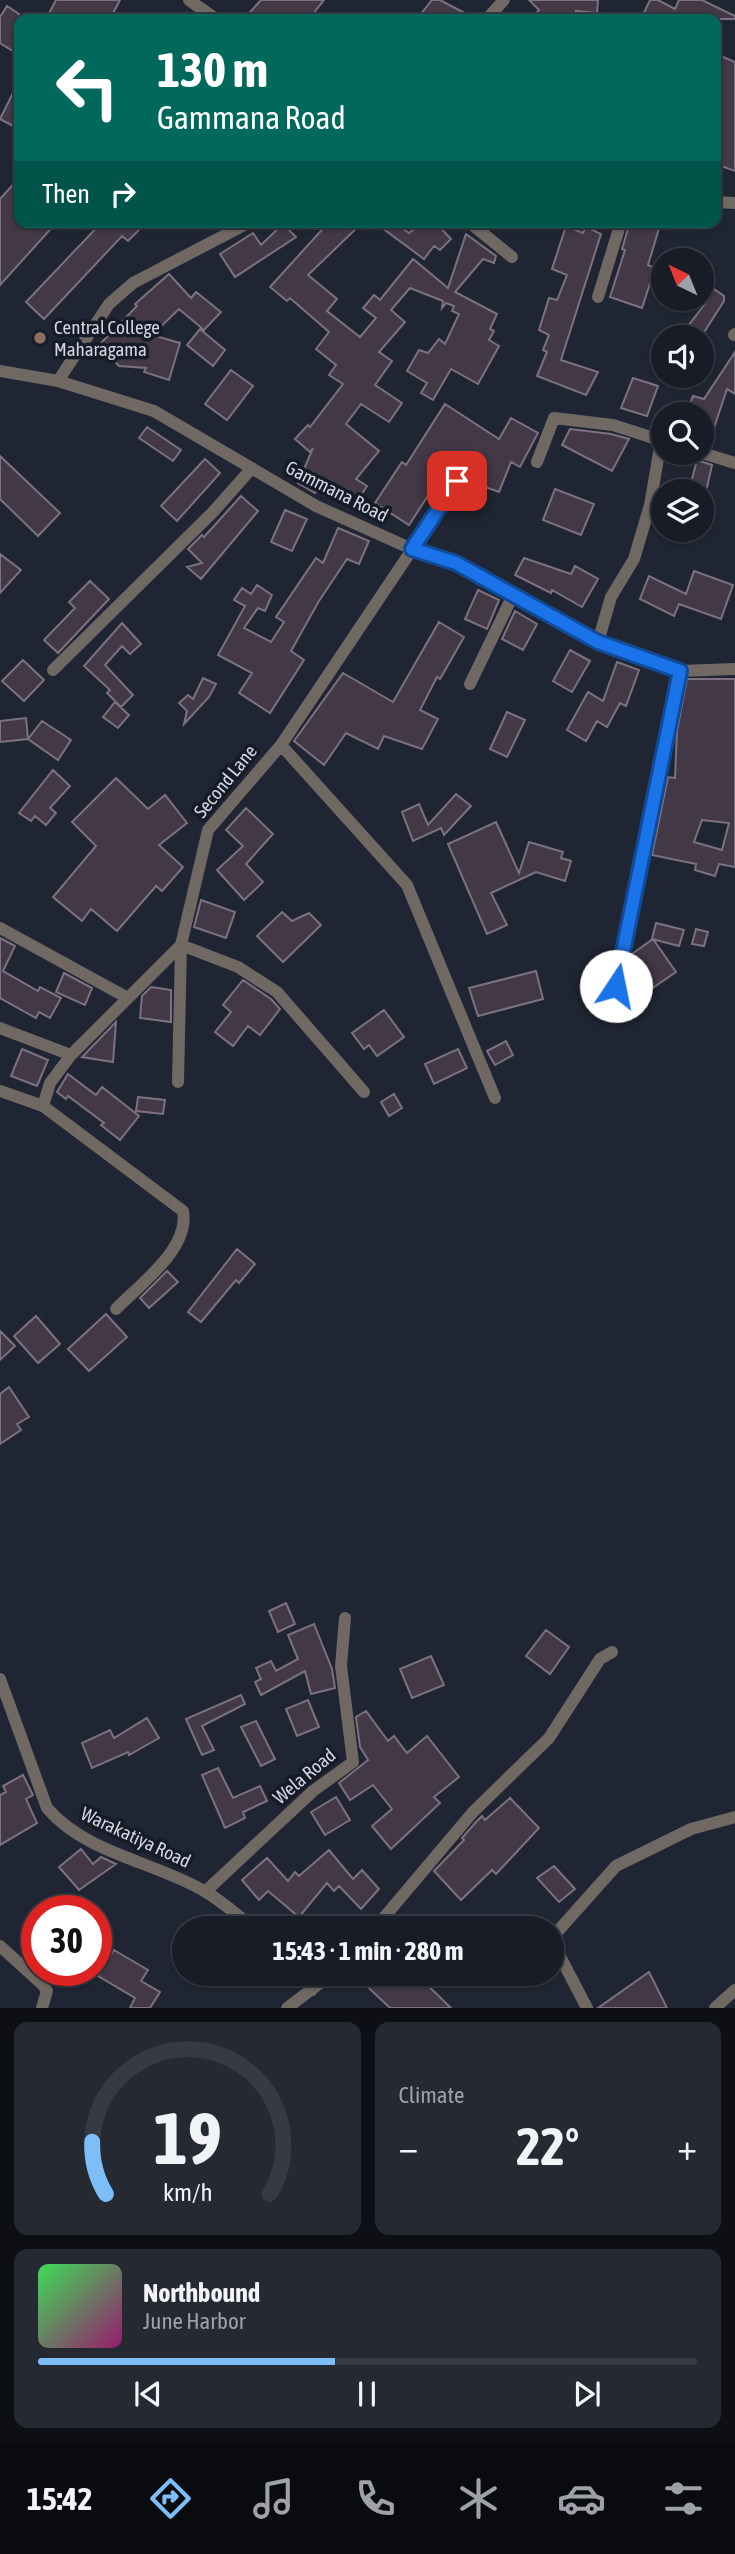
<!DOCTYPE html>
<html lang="en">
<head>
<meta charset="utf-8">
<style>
  body { margin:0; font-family:"Asap Condensed",sans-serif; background:#242932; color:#f1f3f6; height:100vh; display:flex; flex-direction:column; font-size:26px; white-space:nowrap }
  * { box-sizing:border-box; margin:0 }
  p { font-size:23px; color:#9ea1a7 }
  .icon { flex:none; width:38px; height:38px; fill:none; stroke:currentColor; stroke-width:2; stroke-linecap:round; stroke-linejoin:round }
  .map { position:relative; height:2008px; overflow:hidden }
  .details { display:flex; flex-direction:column; gap:14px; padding:14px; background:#0d0f15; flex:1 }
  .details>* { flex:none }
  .top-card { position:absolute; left:14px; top:14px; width:707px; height:214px; border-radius:14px; box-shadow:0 2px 5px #0004,0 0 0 2px #363a43; background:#00695c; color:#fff; overflow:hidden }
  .needle { width:46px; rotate:317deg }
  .controls { position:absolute; left:651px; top:248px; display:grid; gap:14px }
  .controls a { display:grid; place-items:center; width:63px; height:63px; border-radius:50%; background:#171c26; box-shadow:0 2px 5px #0004,0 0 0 2px #363a43; font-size:35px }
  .speed { position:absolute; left:21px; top:1895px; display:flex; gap:14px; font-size:35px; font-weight:700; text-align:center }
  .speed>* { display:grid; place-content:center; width:91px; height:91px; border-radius:50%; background:#171c26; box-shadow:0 2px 5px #0004,0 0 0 2px #363a43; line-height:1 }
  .speed .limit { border:10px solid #d22; background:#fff; color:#111 }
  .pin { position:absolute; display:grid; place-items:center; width:60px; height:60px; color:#fff; margin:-30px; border-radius:14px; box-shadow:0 4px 10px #0006 }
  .me { position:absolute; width:77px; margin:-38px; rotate:11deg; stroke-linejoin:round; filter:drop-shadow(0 0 5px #0008) }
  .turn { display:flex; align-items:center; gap:24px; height:147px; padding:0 28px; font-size:32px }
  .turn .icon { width:91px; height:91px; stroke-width:2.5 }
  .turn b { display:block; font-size:49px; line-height:60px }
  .then { display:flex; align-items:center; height:66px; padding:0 28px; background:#0003; gap:14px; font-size:26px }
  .big { font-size:52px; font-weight:700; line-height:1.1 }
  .details .card { flex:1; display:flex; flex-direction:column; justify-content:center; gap:10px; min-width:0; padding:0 24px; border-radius:14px; background:#242932 }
  .details .dial { align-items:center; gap:0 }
  .dial svg { height:182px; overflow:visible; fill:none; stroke:#363a43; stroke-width:7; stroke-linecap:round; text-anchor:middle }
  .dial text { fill:#f1f3f6; stroke:none }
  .song { display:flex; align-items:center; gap:21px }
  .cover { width:84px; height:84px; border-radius:10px; background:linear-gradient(135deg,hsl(130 70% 55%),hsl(320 70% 35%)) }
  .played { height:7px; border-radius:4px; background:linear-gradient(90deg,#7dbef9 45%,#363a43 45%) }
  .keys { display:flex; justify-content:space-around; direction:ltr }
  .heat { display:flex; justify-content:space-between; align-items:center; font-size:38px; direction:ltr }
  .details .tiles { flex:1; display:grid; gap:14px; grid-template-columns:1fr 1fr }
  .card:last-child { grid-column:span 2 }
  .trip { position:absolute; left:172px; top:1916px; width:392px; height:70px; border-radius:35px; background:#171c26; box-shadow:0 2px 5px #0004,0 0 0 2px #363a43; font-weight:700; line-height:70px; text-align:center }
  .tab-bar { display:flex; height:112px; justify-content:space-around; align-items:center; background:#090b0f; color:#9ea1a7 }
  .tab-bar .icon { width:49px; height:49px }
  .tab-bar .on { color:#7dbef9 }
  .tab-bar b { font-size:32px; color:#f1f3f6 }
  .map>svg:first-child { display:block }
  .building { fill:#423846; stroke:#7c7180; stroke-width:2; fill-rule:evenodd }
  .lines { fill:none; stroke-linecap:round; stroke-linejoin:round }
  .street { stroke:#6f6863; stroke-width:12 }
  .route-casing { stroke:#114b97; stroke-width:18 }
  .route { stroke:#1a73e8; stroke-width:12 }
  .education-dot { fill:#8d6e63; stroke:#161b28; stroke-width:2.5 }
  .labels { text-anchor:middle; stroke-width:7; stroke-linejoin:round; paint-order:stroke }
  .poi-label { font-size:19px; fill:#d3d6e0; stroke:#161b28; text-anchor:start }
  .street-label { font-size:19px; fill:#d3d6e0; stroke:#161b28 }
</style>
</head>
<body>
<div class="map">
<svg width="735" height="2008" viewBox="0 0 735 2008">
  <rect width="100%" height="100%" fill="#1f2532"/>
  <path class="building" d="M56,0H120L110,19H46Z
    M261,0H324L309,19H244Z
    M432,0H440L476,19H417Z
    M529,0H598L597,13L576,11L578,19H531L539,10Z
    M650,0H658L675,9L679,0H702L735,16V19H641Z
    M7,6L19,14V55L0,43V17Z
    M716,54L735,62V171L716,164Z
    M19,81V129L0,119Z
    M19,178V222H57L0,285V199Z
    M102,222H147L128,241L122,236L44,319L26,302Z
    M329,222H363L308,275L337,299L327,311L360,337L376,318L363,308L374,295L380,300L413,259L448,288L466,234L496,256L494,263L483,259L455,292L497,314L490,329L494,331L489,340L499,346L478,384L451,369L433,400L421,393L427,383L407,371L419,350L428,353L439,339L445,344L459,314L452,311L454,306L446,303L442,308L443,301L410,288L391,310L405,322L379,352L392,361L375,385L402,403L389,422L361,404L346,424L379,451L356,479L367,486L354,506L321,484L315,493L298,483L313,448L310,452L295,439L308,425L310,427L343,384L329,375L336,365L316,349L329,332L290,298L287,301L270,287Z
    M374,222H393L409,233L423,222H435L451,239L440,250L434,246L424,259Z
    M630,222H661L648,265L655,268L642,308L610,297L625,250L622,249Z
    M283,224L296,237L235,277L220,254L253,233L261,245Z
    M566,226L583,233L586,227L601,234L561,360L598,372L586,395L537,376L547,352L543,350L549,335L539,330L549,298L557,300L567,275L552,269Z
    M169,274L191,298L196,292L221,312L204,330L179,309L152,335L180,343L169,380L144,372L146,368L119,366L99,345L137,306L135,304Z
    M707,284L724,296V301L703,334L688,326L708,300L702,295Z
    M200,329L225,350L213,366L187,345Z
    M735,352V394L727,389L708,446L702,444V415H686L693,396L704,399Z
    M231,370L253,386L227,420L205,404Z
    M633,378L658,386L647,416L621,408Z
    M445,404L499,439L511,418L538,433L520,467L511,462L499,492L466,480L462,473L444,471L409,525L375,503L402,462L406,465Z
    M147,427L181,450L173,461L139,438Z
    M570,429L611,434L629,439L612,471L562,445Z
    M0,456L60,513L38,536L0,499Z
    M205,459L220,473L177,521L161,506Z
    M697,460L712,465L706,492H675L692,479Z
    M555,489L594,504L581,535L543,520Z
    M241,496L258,511L201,579L187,567L202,563L188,549L202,535L204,537Z
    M285,510L307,519L292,551L271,542Z
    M338,528L369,541L359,564L347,559L319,601L291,651L304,660L270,713L239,693L252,673L218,655L245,606L234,600L242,588L251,594L257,585L272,595L265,611L258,608L244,628L271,642L284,622L276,617L316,558L323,563Z
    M0,554L21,570L0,593Z
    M524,558L571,574L575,566L598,579L582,607L552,590L551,593L515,575Z
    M694,571L733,585L721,619L679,604L674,616L640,599L649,576L686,594Z
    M90,581L109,599L58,653L44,640L75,608L69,602Z
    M478,590L499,600L487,629L465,619Z
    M515,611L537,624L523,650L502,639Z
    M439,622L464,637L440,679L437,677L420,710L438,719L422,749L384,736L378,749L346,733L324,765L294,741L343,673L393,702Z
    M122,623L141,644L130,654L122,646L105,665L133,695L121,707L107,693L110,690L84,666Z
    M570,650L590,661L572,692L553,681Z
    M23,660L44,680L24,701L2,681Z
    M617,662L639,670L626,706L620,703L607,727L597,721L586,741L567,730L588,692L603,701Z
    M203,678L216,684L209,697L184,724L187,711L179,703L188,695L193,699Z
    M687,679H735V867L719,864L715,876L695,870L696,864L652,855L668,777L675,778L677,731ZM702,820L729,823L722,850L694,842Z
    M115,702L129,715L118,728L103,717Z
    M507,712L525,720L507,757L490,749Z
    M26,718L28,739L0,742V721Z
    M42,721L71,740L58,760L28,739Z
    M53,770L70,786L50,808L56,813L46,825L35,816L31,821L19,813Z
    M116,778L148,809L165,795L187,823L159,845L183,867L162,891L156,886L117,931L91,909L82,921L53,897L96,846L72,822Z
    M456,794L471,806L444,835L441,828L413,841L402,812L419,804L428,825Z
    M246,808L273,834L246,864L263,882L244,900L217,870L243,846L226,830Z
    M496,822L519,873L529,842L563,852L561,858L571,861L565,881L536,872L491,893L507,925L487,934L448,844Z
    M201,900L235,912L226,938L194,927Z
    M282,912L292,921L309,913L321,925L283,962L257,936Z
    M656,923L684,930L679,946L652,939Z
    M696,929L708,932L704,946L692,944Z
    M0,938L15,946L3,971L38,991L40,987L61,998L50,1018L39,1012L36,1018L0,998Z
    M653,939L676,972L651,989L643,977L638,980L629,966L632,954Z
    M536,971L543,999L478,1016L469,988Z
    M64,973L92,988L85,1005L56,992Z
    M243,980L271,999L280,1009L260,1035L248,1026L233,1046L215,1032L231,1012L223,1005Z
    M151,987L171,990V1022L140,1018L142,996Z
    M384,1010L404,1037L377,1056L369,1045L364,1049L352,1033Z
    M116,1022L113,1062L82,1057Z
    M506,1041L513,1055L495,1065L487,1051Z
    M22,1049L48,1060L37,1086L11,1076Z
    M458,1049L467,1068L434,1084L425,1064Z
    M68,1074L96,1095L102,1087L139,1116L120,1140L101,1125L104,1123L68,1096L66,1099L57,1092Z
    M394,1094L402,1108L389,1116L381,1102Z
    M138,1097L165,1100L163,1114L136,1111Z
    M237,1249L255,1264L239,1283L236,1280L201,1322L188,1312Z
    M167,1271L178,1282L149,1308L140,1298Z
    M106,1314L127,1337L89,1371L68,1349Z
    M36,1316L60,1344L38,1363L14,1336Z
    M0,1331L15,1346L0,1360Z
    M9,1387L29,1417L17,1424L21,1430L0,1444V1394Z
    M286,1603L295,1624L278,1632L269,1611Z
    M314,1624L332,1669L335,1688L311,1694L305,1671L261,1695L255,1682L261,1679L256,1668L271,1661L276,1671L298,1659L288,1635Z
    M546,1630L569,1647L550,1674L526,1656Z
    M431,1656L444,1685L412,1698L400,1669Z
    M241,1695L245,1704L202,1726L214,1750L202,1755L186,1719Z
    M308,1700L319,1727L297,1736L286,1709Z
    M366,1711L388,1741L394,1736L407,1753L427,1736L459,1777L434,1797L440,1803L391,1849L372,1826L392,1809L373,1785L350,1800L339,1783L368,1760L360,1747L356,1717Z
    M147,1718L159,1738L129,1755L128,1752L92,1768L82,1743L110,1730L114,1738Z
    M256,1721L275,1759L261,1766L241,1727Z
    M218,1768L233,1798L260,1786L267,1801L243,1812L245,1818L225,1828L202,1775Z
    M23,1775L33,1795L26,1799L37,1823L0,1845V1795L6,1792L3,1786Z
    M336,1797L350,1820L325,1835L311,1812Z
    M510,1798L539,1828L496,1874L492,1870L461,1900L434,1871L464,1840L462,1838L477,1821L482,1816L485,1820Z
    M81,1849L93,1864L101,1857L116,1864L79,1890L59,1867Z
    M329,1850L353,1879L362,1870L379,1889L361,1909L339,1886L334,1891L327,1883L299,1917L268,1891L259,1900L242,1880L267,1858L288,1881L295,1872L299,1876Z
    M554,1866L575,1889L559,1902L537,1878Z
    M114,1950L148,1970L141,1981L160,1992L150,2008H130L135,1998L98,1976Z
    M649,1972L667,2008H598Z
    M354,1974H416L451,2008H390Z"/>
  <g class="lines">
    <path class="street" d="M189,0L216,19
      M487,19L504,0
      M716,202L735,203
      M469,222L512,257
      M598,297L621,222
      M734,335L735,334
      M0,371L58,381L154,411L316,506L412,549L456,563L623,653L680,671L735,669
      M58,381L109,304L133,283L250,222
      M702,453L735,463
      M537,462L554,418L613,425L663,441
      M598,642L611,597L634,559L650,505L661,441
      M53,670L213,512L252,468
      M470,684L513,595
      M281,745L407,885L495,1098
      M0,928L126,997
      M616,987L680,671
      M0,1028L71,1055
      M178,1082L181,945L238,967L277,992L364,1092
      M0,1091L43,1106L183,1211C190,1249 140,1284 116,1309
      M43,1106L50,1083L71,1055L181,945L208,830L281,745L458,481
      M0,1679L47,1808C86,1854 156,1862 206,1892C223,1902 238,1916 254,1928
      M206,1891L313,1791L353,1762L341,1666L345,1618
      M375,1928L473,1812L549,1738L600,1659L612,1652
      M0,1946L43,1985L47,1991L42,2008
      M299,1974L312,1990
      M287,2008L332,1974
      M587,2008L552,1941L558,1931L616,1866L691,1829L735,1817
      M715,2008L735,1990"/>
  </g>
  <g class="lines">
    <defs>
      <path id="route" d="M457,481L412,549L456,563L598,642L680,671L616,986"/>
    </defs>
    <use href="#route" class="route-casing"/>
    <use href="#route" class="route"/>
  </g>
  <circle class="education-dot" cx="40" cy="338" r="7"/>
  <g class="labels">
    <g class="poi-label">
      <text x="54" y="334">Central College<tspan x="54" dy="22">Maharagama</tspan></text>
    </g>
    <g class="street-label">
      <text transform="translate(337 491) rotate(27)" y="7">Gammana Road</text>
      <text transform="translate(225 781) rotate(-51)" y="7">Second Lane</text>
      <text transform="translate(304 1776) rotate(-40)" y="7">Wela Road</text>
      <text transform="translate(136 1837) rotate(25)" y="7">Warakatiya Road</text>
    </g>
  </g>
</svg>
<div class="controls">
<a><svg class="needle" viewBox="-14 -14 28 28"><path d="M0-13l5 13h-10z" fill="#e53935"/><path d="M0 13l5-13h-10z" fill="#9ea1a7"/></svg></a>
<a><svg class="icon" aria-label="sound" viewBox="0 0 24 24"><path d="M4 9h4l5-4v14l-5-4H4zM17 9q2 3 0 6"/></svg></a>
<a><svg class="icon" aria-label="search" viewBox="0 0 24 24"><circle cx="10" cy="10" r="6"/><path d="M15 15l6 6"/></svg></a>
<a><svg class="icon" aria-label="layers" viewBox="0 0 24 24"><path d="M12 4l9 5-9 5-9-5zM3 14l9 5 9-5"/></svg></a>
</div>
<div class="speed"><div class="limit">30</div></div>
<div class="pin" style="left:457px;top:481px;background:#d93025"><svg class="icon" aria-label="arrive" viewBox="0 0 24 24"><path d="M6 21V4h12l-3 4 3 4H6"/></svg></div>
<svg class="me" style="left:616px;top:986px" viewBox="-20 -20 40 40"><circle r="19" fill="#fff"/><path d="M0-13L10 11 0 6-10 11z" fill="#1a73e8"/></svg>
<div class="trip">15:43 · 1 min · 280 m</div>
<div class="top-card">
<div class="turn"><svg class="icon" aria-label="left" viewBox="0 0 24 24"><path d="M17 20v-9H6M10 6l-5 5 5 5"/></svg><div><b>130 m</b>Gammana Road</div></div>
<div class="then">Then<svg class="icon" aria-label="right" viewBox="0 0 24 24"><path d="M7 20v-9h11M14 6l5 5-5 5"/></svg></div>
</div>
</div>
<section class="details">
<div class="tiles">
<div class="card dial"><svg viewBox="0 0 100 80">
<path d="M14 69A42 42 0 1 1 86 69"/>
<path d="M14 69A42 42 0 0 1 8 46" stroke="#7dbef9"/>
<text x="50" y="56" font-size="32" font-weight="700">19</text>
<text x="50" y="72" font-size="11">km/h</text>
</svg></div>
<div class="card"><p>Climate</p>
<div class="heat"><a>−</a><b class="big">22°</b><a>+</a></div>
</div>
<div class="card">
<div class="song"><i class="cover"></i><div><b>Northbound</b><p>June Harbor</p></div></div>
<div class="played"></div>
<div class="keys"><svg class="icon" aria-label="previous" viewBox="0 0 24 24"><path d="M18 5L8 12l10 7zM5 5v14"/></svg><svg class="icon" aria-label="pause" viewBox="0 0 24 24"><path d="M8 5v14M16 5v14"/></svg><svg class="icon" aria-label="next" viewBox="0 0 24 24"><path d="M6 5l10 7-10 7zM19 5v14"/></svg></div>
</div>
</div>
</section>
<nav class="tab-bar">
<b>15:42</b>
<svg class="icon on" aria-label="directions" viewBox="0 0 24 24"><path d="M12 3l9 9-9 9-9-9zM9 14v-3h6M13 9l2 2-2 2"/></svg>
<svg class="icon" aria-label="music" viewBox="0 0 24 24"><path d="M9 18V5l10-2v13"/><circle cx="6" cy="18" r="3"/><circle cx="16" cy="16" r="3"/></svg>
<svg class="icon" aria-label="phone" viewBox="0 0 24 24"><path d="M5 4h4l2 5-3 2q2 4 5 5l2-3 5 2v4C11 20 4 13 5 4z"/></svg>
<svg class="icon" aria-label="climate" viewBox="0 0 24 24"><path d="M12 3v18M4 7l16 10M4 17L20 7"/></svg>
<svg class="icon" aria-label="car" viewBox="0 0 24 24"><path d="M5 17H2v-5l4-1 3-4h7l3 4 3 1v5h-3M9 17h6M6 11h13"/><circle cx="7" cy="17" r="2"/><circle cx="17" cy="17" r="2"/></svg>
<svg class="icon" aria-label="filters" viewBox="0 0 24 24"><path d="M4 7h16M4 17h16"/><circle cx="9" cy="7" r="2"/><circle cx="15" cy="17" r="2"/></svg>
</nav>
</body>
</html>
